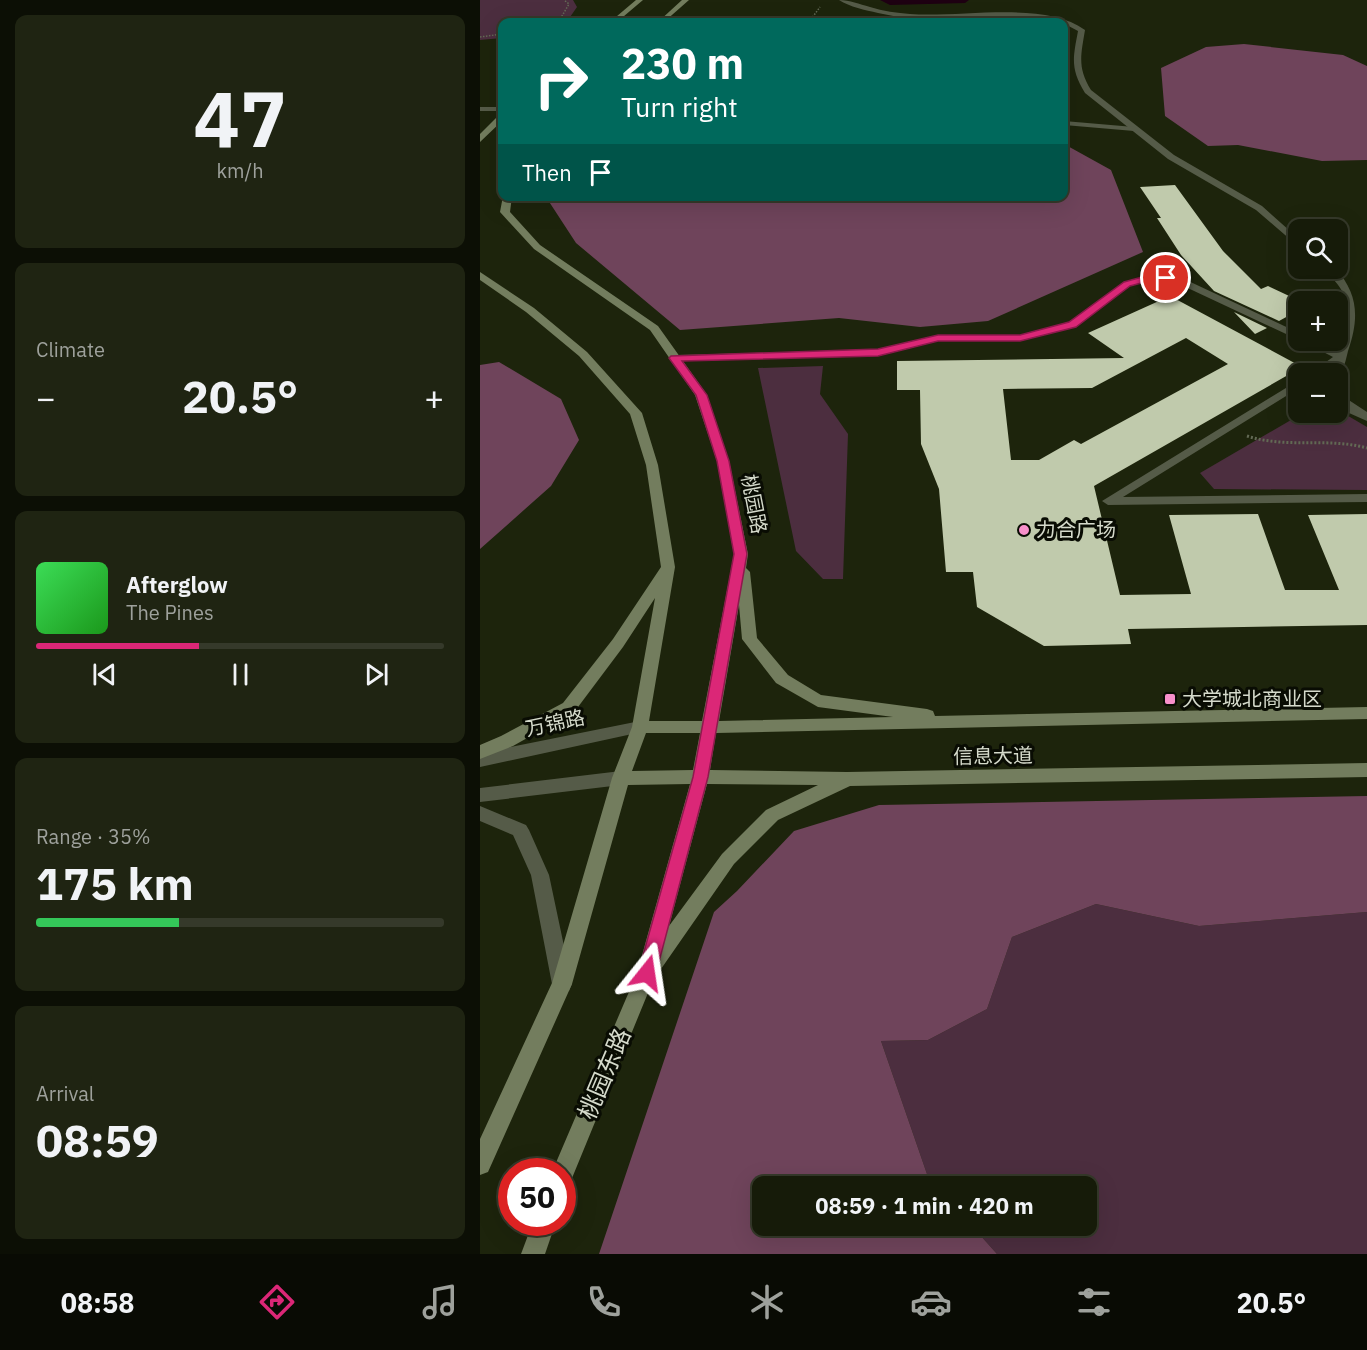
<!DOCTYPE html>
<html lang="en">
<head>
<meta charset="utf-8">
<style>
  body { margin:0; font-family:"IBM Plex Sans","Noto Sans SC",sans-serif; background:#1f2412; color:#f1f3f6; height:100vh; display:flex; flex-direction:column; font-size:22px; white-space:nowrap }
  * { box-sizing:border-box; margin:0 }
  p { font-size:20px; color:#9ea19c }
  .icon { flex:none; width:33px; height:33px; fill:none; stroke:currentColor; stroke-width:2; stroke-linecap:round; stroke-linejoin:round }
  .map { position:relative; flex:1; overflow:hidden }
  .side { display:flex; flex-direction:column; gap:15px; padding:15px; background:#0c0f05; width:480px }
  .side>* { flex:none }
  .top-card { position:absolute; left:18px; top:18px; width:570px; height:183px; border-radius:12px; box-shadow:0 6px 24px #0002,0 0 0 2px #35392a; background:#00695c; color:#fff; overflow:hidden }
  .controls { position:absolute; left:808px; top:219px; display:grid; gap:12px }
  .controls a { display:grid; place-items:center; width:60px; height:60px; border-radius:12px; background:#161b09; box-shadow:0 6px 24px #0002,0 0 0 2px #35392a; font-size:30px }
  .speed { position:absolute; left:18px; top:1158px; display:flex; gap:12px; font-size:30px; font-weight:700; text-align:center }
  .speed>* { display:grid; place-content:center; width:78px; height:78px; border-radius:50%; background:#161b09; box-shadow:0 6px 24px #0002,0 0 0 2px #35392a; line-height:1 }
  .speed .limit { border:9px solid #d22; background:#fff; color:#111 }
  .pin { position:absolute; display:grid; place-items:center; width:51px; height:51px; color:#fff; margin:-26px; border:3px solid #fff; border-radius:50%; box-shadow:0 2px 6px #0007 }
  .me { position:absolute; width:66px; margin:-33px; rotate:15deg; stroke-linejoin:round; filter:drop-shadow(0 0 4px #0008) }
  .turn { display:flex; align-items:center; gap:21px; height:126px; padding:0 24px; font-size:27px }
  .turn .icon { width:78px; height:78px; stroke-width:2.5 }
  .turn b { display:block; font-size:42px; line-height:51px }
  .then { display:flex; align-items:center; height:57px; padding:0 24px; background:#0003; gap:12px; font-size:22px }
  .big { font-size:45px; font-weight:700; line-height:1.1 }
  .side .card { flex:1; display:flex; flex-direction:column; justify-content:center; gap:9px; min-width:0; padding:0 21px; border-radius:12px; background:#1f2412 }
  .side .dial { align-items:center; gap:0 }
  .dial b { font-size:78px; line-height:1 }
  .song { display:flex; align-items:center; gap:18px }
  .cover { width:72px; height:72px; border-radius:9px; background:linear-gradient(135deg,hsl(130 70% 55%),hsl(120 70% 35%)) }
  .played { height:6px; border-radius:3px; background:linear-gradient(90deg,#db2777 40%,#35392a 40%) }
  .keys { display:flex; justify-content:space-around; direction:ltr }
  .heat { display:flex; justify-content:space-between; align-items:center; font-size:33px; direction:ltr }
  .charge { height:9px; border-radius:4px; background:linear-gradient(90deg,#34c759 35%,#35392a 0) }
  .trip { position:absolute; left:272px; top:1176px; width:345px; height:60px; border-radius:12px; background:#161b09; box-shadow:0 6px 24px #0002,0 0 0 2px #35392a; font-weight:700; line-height:60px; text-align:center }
  .tab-bar { display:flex; height:96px; justify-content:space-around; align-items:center; background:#090b04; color:#9ea19c }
  .tab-bar .icon { width:42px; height:42px }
  .tab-bar .active { color:#db2777 }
  .tab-bar b { font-size:27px; color:#f1f3f6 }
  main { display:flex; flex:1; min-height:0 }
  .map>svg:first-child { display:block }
  .green { fill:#4c2e3f }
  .forest { fill:#6f445b }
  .water { fill:#1e0012 }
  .building { fill:#c0caac; fill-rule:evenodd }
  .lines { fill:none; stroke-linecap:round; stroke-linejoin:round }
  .path-far1 { stroke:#636a55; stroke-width:1.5; stroke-dasharray:1.5 1.5; stroke-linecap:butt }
  .path { stroke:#636a55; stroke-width:3; stroke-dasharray:2 2; stroke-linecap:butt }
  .service { fill:#555b48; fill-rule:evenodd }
  .minor { fill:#555b48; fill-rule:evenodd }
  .tertiary { fill:#555b48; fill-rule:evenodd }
  .secondary { fill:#737d5e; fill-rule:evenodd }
  .route { fill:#db2777; stroke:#8e194d; stroke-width:1.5 }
  .poi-dot { fill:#f890cb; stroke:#090c03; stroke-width:2 }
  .labels { text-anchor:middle; stroke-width:6; stroke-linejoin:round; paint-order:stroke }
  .street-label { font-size:20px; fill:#d5dacb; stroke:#090c03 }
  .poi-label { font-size:20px; fill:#d5dacb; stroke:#090c03; text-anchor:start }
  .near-street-label { font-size:24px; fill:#d5dacb; stroke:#090c03 }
</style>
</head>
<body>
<main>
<section class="side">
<div class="card dial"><b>47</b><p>km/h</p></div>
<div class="card"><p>Climate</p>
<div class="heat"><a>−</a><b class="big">20.5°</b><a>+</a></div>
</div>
<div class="card">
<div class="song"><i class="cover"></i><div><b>Afterglow</b><p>The Pines</p></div></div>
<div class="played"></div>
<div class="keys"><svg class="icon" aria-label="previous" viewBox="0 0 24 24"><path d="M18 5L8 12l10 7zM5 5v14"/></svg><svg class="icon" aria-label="pause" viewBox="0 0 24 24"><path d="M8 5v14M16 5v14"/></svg><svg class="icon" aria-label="next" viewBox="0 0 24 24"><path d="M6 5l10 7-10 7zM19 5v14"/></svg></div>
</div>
<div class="card"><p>Range · 35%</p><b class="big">175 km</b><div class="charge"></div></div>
<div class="card"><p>Arrival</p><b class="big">08:59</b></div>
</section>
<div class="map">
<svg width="887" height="1254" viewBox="0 0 887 1254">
  <rect width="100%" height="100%" fill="#1d240c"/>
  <path class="green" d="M0,0H93L97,7L88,20L83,22H22V38L0,40Z
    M343,366L340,394L368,434L363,579H343L316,551L278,368Z
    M858,410L887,427V490L734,489L720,473L823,413L858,412Z
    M616,904L719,926L887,912V1254H517L492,1226H606V1186H457L448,1177L401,1041L448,1040L507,1009L532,937Z"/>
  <path class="forest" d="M764,44L863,55L887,66V160L842,161L758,145L728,146L685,116L681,68L726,47Z
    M584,144L631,170L663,252L508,321L440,327L359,318L200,330L96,243L66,197L584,196Z
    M19,362L81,399L99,440L71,486L0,549V365Z
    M887,796V912L719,926L616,904L532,937L507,1009L448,1040L401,1041L448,1177L457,1186H282V1226H492L517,1254H119L234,912L257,891L314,831L399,805Z"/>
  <path class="water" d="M400,0H489L485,3L410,5Z"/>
  <path class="building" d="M695,185L743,251L781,289L788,286L822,302H819V310L799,321L734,291L701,255L677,218H681L660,187Z
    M690,296L822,367L614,486L640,595L711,594L689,515L778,514L805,590H859L828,515L887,514V625L648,629L651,644L564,646L497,607L493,572H466L459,489L441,444L440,390H417V361L644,358L608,333ZM706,338L748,364L601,444L594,440L559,460H531L523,389L612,388Z
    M754,312L787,328L775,334Z"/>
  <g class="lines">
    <path class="path-far1" d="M71,22L82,16L89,4L84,0
      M329,22L340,7
      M0,37L22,34"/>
    <path class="path" d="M767,436C807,449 847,437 887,448"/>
    <path class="service" d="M673,274L702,278L819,333V340L697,283L673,280L650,286L595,327L540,341H458L398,356L195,361L190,358L195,355L398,350L458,335H540L589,323L644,282Z
      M820,340H834L865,357L842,374H829L853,357Z
      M819,380V388L643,497L887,494V502L628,505L622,501Z"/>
    <path class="minor" d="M359,0C370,0 379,4 390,7C403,11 417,13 430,14C481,18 565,0 605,30C601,55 597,67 611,90L694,155L782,206L819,239V247L776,210L688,159L605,93C590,68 593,58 598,31C560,9 519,18 476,19C450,20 424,19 398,13C385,10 370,7 359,0Z
      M0,107H22V111H0Z
      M844,268H855C879,294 879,319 868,351C866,359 864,370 858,377V374H849C858,349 874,317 862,291C857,282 850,276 844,268Z
      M858,393L887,412V421L869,413L858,403Z"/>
    <path class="tertiary" d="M584,121L654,127L658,129L654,131L584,125Z
      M160,721L166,723L168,727L166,731L0,767V753Z
      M141,771L147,773L150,778L147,783L141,785L0,802V788Z
      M0,806L46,825L49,830L69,875L92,984L89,991L82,993L75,991L72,984L51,875L33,835L0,821Z"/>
    <path class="secondary" d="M156,0H163L137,22H130Z
      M202,0H209L184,22H178Z
      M19,115H22V121L0,142V134Z
      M23,196H32L30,212L60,245L178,326L225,392L249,461L268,554L266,568L270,572L277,638L308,675L341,695L447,709L453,711L455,716L887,707V719L236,733L230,770L367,772L887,763V777L370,786L298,820L254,864L181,969L177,971L90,1183L82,1186V1172H72L157,973L210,784L148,785L92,984L8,1172L0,1175V1139L72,983L132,778L152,727L175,598L143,647L95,711L33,746L0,759V745L21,736L83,703L133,639L181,567L166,465L150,414L99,356L46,312L0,280V272L54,308L107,352L162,413L178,465L195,567L169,721H222L254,554L237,461L215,395L170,330L54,249L20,212ZM259,605L262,639L296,683L338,707L413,717L239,721ZM166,733H220L213,770L152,771ZM227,784L338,785L286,810L242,854L189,926Z
      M53,1222H76L65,1254H41Z"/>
  </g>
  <path class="route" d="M673,274L691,278L686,281L673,280L650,286L596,327L540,341H458L398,356L202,361L227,395L249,461L267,554L228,777L176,973L173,979L167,981L160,979L158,973L213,777L254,554L237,461L216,395L189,358L191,356L398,349L458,335H540L589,322L644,282Z"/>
  <g class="poi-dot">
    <circle cx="544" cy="530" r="6"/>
    <rect x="684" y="693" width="12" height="12" rx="3"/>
  </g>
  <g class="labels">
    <g class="street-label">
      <text transform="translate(274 504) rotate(79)" y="7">桃园路</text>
      <text transform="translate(75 723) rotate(-12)" y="7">万锦路</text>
      <text transform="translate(513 756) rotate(-1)" y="7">信息大道</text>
    </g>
    <g class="poi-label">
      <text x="556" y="537">力合广场</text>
      <text x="702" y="706">大学城北商业区</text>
    </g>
    <g class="near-street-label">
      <text transform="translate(125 1074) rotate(-67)" y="8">桃园东路</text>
    </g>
  </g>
</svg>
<div class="controls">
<a><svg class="icon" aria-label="search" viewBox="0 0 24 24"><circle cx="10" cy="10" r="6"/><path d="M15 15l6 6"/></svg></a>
<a>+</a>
<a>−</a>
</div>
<div class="speed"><div class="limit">50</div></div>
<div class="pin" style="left:686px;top:278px;background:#d93025"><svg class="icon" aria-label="arrive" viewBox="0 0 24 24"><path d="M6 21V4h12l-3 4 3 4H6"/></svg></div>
<svg class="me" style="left:167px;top:973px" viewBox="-20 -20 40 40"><path d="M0-17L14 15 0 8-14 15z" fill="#db2777" stroke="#fff" stroke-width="4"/></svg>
<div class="trip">08:59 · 1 min · 420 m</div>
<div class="top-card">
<div class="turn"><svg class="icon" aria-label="right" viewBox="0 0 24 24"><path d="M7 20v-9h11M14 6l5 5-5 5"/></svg><div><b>230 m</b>Turn right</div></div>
<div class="then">Then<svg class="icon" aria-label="arrive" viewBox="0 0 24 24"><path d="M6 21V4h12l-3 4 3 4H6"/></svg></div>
</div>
</div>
</main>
<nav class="tab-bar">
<b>08:58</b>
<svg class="icon active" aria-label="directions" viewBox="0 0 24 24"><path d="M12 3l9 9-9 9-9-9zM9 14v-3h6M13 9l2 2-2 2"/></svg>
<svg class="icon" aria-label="music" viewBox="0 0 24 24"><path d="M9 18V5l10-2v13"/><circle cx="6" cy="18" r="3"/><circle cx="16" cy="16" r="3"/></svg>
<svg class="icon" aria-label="phone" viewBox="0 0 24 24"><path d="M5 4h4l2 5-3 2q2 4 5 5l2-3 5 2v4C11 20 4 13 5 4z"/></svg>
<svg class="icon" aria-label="climate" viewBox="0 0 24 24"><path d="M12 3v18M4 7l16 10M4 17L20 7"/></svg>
<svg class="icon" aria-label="car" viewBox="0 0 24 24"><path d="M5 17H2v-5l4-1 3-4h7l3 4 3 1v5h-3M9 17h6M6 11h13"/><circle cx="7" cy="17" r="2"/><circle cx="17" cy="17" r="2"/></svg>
<svg class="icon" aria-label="filters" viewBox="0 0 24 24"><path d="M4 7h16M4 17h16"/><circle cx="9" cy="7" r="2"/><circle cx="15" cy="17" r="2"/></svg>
<b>20.5°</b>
</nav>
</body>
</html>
